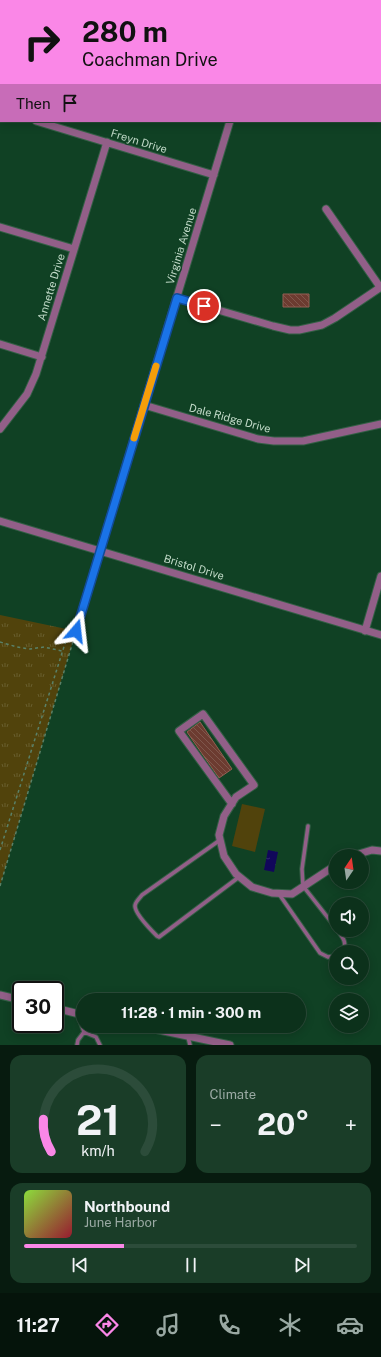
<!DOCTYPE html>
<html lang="en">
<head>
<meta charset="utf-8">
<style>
  body { margin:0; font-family:"Public Sans",sans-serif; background:#1a3d28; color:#f1f3f6; height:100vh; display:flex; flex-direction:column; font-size:15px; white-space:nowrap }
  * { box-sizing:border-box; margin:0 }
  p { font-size:13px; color:#9aa9a3 }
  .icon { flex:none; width:22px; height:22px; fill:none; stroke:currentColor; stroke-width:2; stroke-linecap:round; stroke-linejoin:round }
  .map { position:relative; height:1045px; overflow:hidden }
  .panel { display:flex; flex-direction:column; gap:10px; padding:10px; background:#071b0f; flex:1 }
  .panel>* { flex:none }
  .guide { position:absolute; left:0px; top:0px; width:381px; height:122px; box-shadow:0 2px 10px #0003,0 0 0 1px #2c4c3a; background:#fa87e7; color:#111; overflow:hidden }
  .needle { width:26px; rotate:13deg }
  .buttons { position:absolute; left:329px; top:849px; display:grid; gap:8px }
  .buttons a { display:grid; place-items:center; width:40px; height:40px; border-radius:50%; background:#0c311b; box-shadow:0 2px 10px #0003,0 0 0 1px #2c4c3a; font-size:20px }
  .speed { position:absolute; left:12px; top:981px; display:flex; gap:8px; font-size:20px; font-weight:700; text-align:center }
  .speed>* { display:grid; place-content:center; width:52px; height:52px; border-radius:50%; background:#0c311b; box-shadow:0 2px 10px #0003,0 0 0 1px #2c4c3a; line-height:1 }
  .speed .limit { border:2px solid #111; border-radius:6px; background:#fff; color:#111 }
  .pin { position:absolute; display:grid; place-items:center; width:34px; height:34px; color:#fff; margin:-17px; border:2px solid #fff; border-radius:50%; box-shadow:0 1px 4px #0007 }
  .me { position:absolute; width:44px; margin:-22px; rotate:17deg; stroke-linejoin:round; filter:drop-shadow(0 0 3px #0008) }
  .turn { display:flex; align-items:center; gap:14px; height:84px; padding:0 16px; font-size:18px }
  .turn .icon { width:52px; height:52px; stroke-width:2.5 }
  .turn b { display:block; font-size:28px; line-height:34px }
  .then { display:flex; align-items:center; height:38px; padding:0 16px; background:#0003; gap:8px; font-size:15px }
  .big { font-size:30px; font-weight:700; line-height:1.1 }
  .panel .widget { flex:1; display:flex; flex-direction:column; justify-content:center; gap:6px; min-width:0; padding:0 14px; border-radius:12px; background:#1a3d28 }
  .panel .dial { align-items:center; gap:0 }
  .dial svg { height:104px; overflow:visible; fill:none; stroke:#2c4c3a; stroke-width:7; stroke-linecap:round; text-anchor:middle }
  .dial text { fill:#f1f3f6; stroke:none }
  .song { display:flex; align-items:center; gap:12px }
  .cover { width:48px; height:48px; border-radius:6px; background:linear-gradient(135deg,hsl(90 70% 55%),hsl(350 70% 35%)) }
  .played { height:4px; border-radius:2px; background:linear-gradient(90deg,#fa87e7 30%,#2c4c3a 30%) }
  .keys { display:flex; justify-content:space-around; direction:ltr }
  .heat { display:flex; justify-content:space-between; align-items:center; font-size:22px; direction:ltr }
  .panel .tiles { flex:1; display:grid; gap:10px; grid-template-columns:1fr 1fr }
  .widget:last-child { grid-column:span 2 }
  .trip { position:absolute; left:76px; top:993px; width:230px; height:40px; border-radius:20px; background:#0c311b; box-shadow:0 2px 10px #0003,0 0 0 1px #2c4c3a; font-weight:700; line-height:40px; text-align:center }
  .tab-bar { display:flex; height:64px; justify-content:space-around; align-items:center; background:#05140b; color:#9aa9a3 }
  .tab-bar .icon { width:28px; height:28px }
  .tab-bar .selected { color:#fa87e7 }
  .tab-bar b { font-size:18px; color:#f1f3f6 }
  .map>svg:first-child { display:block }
  .built { fill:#124c2b }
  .green { fill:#51430c }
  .park { fill:url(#park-tufts) }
  .water { fill:url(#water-ripples) }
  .building { fill:url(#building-back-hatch); stroke:#945f53 }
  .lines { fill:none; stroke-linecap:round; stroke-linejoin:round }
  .service-casing { stroke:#335f45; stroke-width:5.5 }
  .minor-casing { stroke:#335f45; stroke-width:9 }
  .path { stroke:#5a8168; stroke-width:1.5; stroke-dasharray:3 3; stroke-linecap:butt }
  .service { stroke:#925f88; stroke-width:3.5 }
  .minor { stroke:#925f88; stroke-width:7 }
  .route-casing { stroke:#114b97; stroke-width:10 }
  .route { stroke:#1a73e8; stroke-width:7 }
  .slow { stroke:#f59e0b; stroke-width:7 }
  .labels { text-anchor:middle; stroke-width:3; stroke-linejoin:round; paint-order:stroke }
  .street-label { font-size:11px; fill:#c0d9c7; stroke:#104124 }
</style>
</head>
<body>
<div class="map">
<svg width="381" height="1045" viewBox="0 0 381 1045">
  <defs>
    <pattern id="park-tufts" width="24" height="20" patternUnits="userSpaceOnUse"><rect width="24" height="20" fill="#51430c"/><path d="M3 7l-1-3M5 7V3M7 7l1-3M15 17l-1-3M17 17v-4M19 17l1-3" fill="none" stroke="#685e2e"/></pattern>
    <pattern id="water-ripples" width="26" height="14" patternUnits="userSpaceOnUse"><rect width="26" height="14" fill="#11075a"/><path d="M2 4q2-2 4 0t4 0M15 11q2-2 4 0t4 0" fill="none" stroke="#322b70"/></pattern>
    <pattern id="building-back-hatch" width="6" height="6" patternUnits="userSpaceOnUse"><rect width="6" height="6" fill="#6c3b30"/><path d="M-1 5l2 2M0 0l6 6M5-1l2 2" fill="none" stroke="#7f574c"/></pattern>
  </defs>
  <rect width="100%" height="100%" fill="#104124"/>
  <path class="built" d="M0,0H264L1,1V50Z"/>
  <path class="green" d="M242,804L265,809L255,852L232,846Z"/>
  <path class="park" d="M0,615L76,631L0,886Z"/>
  <path class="water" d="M268,850L278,852L274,872L264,870Z"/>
  <path class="building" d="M283,294H309V307H283Z
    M200,722L232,769L219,778L187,732Z"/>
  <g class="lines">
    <defs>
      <path id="service" d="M96,0L99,1
        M243,1V0
        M308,826L302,869L303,886L336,928
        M220,840L142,895C140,898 135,902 135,906C135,914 151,930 157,936L159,937L239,877
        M279,894L320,953L328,957L336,956
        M337,930C343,937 348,944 342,952
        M78,1015L84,1032
        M84,1032L96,1037L100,1045
        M188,1037L190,1045
        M77,1045L78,1040L84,1032"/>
      <path id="minor" d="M264,1V0
        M380,98H381
        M0,110L1,111
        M36,121L214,175
        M326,209L380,287
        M0,227L74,249
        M177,298L273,326L290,330H299L322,325L335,318L381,287
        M0,344L42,357
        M144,405L258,439L274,441H303L381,424
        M0,429L27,394L36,374L107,142
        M0,521L381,635
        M76,631L230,121
        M365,631L381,576
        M232,804L179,731L203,714L254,785L236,797L224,816L219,835L224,856L236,874L252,887L272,893L292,894L336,865
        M352,856L372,850L381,851
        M0,995L21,1000
        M55,1008L83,1015
        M140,1026L230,1045"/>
    </defs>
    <use href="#service" class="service-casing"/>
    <use href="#minor" class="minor-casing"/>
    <path class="path" d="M0,642L17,647L30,649L44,647L62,651
      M0,850L68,634
      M0,886L74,638"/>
    <use href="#service" class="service"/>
    <use href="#minor" class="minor"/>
  </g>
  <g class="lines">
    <defs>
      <path id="route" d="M76,631L177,298L204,306"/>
    </defs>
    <use href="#route" class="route-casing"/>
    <use href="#route" class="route"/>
    <path class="slow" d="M134,438L156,366"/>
  </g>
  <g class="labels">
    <g class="street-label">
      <text transform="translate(139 141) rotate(17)" y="4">Freyn Drive</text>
      <text transform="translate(181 246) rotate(-73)" y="4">Virginia Avenue</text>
      <text transform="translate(51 287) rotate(-73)" y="4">Annette Drive</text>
      <text transform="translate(230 418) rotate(15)" y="4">Dale Ridge Drive</text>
      <text transform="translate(194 567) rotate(17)" y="4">Bristol Drive</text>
    </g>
  </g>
</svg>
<div class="buttons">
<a><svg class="needle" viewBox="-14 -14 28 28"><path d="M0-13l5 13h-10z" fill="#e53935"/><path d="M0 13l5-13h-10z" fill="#9aa9a3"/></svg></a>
<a><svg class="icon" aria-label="sound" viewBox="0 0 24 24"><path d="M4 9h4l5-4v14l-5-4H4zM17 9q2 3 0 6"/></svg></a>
<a><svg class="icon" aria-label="search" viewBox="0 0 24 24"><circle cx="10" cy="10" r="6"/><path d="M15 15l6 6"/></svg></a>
<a><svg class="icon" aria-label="layers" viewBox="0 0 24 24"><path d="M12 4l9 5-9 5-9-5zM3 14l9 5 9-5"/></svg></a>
</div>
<div class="speed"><div class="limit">30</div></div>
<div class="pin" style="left:204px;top:306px;background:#d93025"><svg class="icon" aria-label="arrive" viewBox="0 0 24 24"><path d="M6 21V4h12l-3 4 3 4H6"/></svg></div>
<svg class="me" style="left:76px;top:631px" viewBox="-20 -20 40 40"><path d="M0-17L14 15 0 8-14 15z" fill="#1a73e8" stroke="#fff" stroke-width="4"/></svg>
<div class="trip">11:28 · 1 min · 300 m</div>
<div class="guide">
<div class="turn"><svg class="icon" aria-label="right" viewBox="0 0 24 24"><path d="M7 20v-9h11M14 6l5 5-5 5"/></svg><div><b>280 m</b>Coachman Drive</div></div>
<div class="then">Then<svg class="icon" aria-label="arrive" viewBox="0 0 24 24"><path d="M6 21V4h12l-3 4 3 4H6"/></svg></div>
</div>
</div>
<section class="panel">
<div class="tiles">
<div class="widget dial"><svg viewBox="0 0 100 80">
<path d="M14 69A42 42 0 1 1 86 69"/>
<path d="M14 69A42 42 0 0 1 8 44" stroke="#fa87e7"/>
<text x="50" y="56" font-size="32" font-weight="700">21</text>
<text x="50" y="72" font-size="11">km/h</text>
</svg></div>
<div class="widget"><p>Climate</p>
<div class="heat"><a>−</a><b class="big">20°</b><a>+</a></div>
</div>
<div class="widget">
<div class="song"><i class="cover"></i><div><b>Northbound</b><p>June Harbor</p></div></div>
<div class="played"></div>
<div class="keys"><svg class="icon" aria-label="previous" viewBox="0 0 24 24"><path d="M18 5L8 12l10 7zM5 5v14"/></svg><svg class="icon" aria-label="pause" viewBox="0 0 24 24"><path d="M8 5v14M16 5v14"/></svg><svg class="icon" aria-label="next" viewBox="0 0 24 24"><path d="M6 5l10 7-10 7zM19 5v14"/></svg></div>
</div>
</div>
</section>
<nav class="tab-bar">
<b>11:27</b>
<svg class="icon selected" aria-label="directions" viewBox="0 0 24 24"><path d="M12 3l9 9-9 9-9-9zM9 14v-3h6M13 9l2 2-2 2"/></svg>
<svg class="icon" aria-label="music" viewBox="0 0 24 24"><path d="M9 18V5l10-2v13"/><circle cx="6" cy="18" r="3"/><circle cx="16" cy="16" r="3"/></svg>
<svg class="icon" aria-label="phone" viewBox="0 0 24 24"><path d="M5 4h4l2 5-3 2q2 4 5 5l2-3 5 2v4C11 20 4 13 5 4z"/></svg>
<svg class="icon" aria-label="climate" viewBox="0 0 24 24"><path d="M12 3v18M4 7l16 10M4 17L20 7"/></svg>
<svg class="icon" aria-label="car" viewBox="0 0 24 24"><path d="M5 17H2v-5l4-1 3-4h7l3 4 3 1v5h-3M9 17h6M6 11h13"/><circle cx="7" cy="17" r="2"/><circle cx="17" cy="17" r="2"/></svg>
</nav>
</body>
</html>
